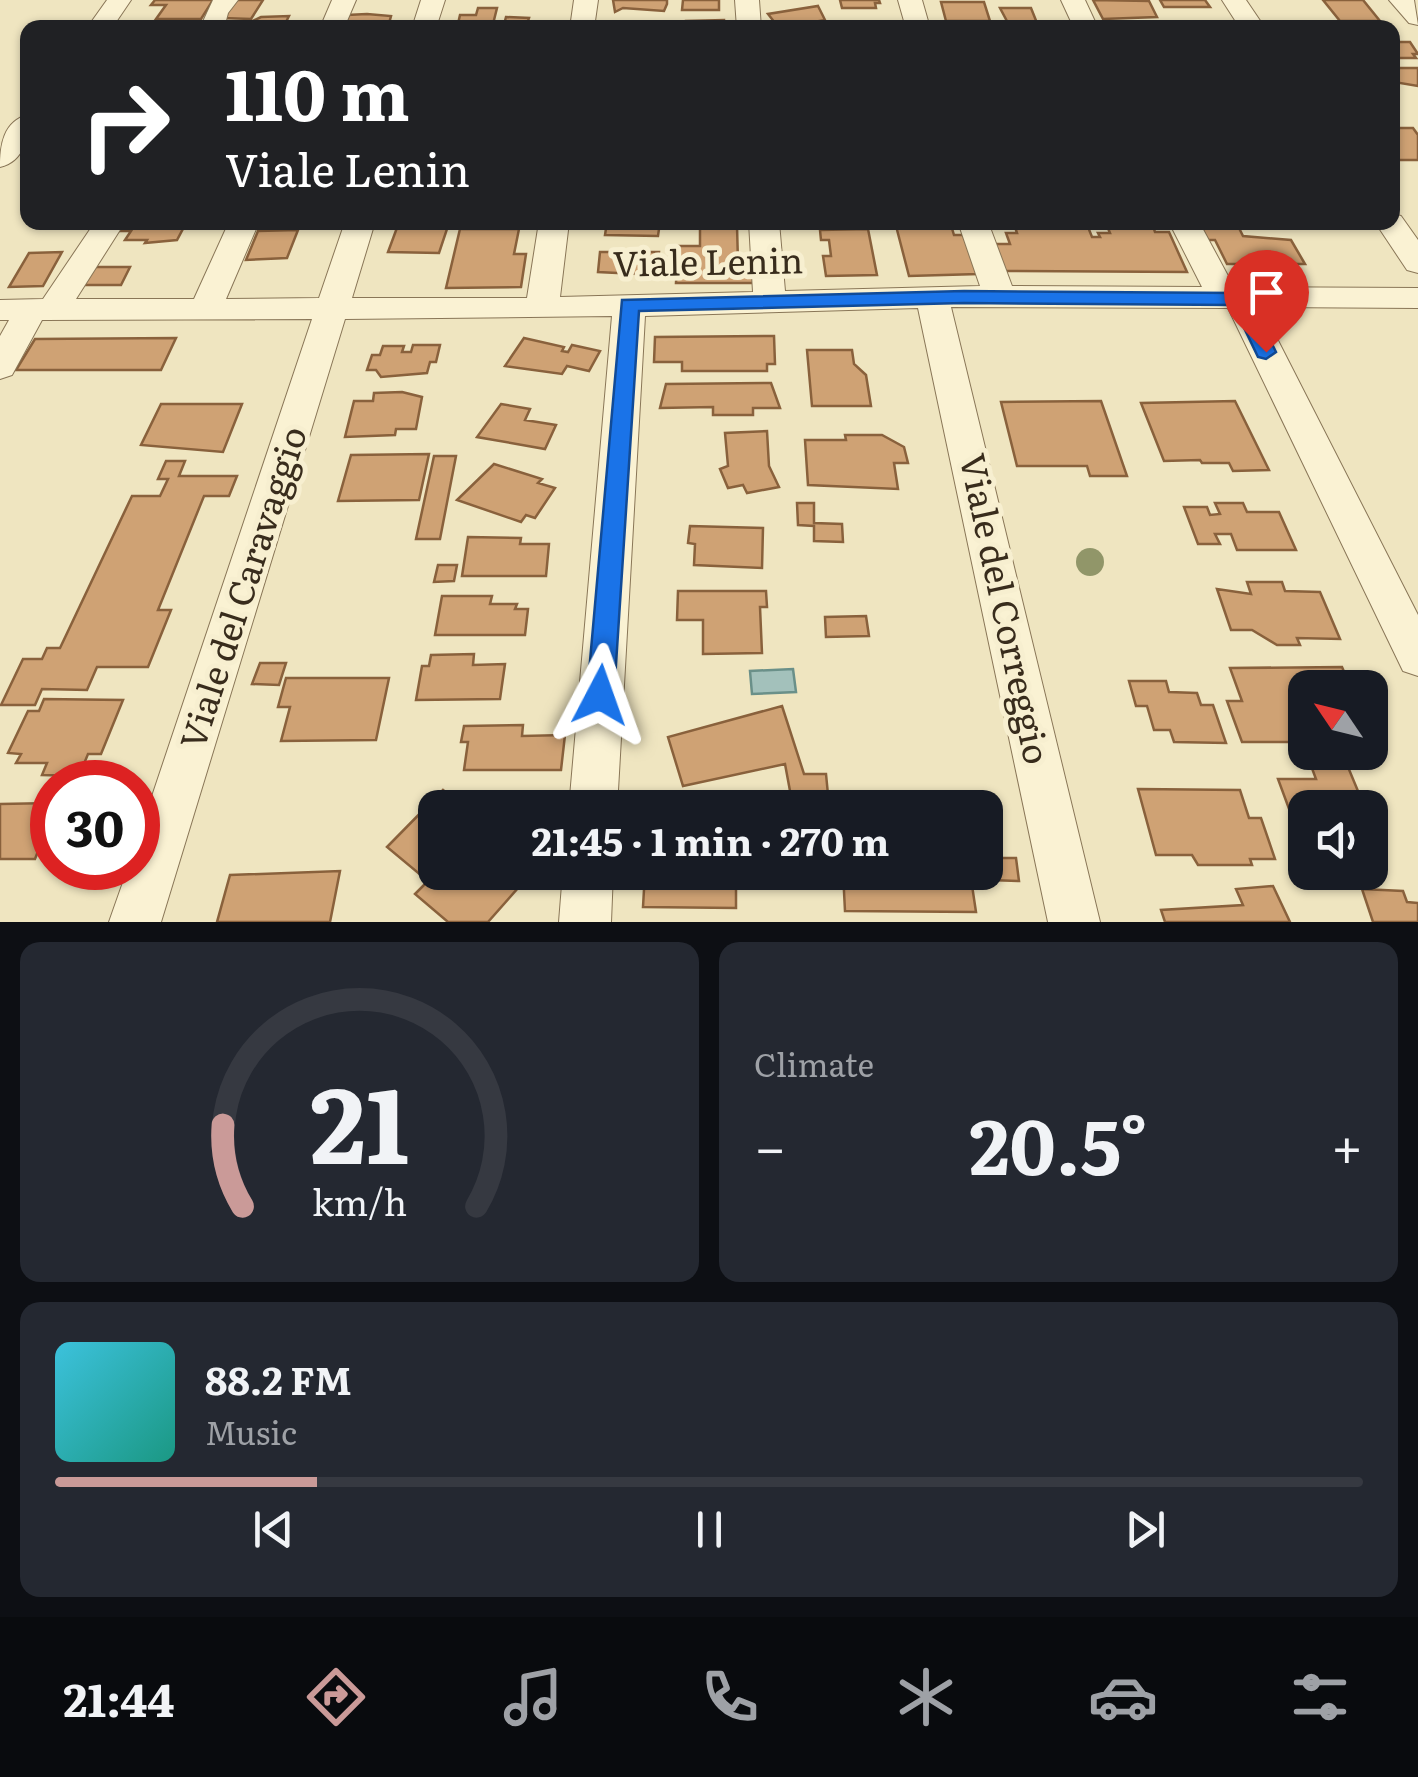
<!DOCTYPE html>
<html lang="en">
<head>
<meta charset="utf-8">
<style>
  body { margin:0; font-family:Literata,serif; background:#242831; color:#f1f3f6; height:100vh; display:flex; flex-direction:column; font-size:38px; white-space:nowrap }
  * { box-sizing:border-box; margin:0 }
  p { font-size:32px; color:#9ea1a6 }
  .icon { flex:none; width:55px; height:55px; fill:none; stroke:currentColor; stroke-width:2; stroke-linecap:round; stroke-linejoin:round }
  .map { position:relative; height:922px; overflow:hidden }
  .details { display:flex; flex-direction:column; gap:20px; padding:20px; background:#0d0f14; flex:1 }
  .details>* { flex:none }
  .banner { position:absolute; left:20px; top:20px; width:1380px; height:210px; border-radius:20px; box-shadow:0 2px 8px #0004; background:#202124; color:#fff; overflow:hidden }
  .needle { width:65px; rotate:305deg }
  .tools { position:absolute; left:1288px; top:670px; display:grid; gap:20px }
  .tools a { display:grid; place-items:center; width:100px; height:100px; border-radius:20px; background:#171b24; box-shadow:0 2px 8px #0004; font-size:50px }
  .speed { position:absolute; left:30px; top:760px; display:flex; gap:20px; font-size:50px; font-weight:700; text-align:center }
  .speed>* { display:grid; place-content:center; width:130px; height:130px; border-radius:50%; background:#171b24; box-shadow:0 2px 8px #0004; line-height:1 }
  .speed .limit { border:15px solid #d22; background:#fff; color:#111 }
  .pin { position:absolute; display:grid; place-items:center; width:85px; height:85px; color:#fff; margin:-102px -42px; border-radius:50% 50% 50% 0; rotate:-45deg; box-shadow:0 0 10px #0007 }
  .pin .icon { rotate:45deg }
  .me { position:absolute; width:110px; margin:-55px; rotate:4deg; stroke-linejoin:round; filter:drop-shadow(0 0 8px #0008) }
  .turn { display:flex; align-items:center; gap:35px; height:210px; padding:0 40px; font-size:45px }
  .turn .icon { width:130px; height:130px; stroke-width:2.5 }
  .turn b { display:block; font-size:70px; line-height:85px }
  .big { font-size:75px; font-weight:700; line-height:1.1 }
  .details .tile { flex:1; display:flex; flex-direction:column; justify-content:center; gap:15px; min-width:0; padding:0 35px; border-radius:20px; background:#242831 }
  .details .dial { align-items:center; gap:0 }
  .dial svg { height:260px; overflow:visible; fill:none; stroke:#363941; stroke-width:7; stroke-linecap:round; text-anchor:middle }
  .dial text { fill:#f1f3f6; stroke:none }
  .song { display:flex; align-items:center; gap:30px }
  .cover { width:120px; height:120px; border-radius:15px; background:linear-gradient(135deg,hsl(190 70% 55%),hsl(170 70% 35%)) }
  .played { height:10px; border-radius:5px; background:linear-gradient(90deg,#ca9a98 20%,#363941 20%) }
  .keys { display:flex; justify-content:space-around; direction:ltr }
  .heat { display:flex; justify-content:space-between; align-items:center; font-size:55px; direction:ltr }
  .details .tiles { flex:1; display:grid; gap:20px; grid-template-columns:1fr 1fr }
  .tile:last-child { grid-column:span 2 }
  .trip { position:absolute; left:418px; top:790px; width:585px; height:100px; border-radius:20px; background:#171b24; box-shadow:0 2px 8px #0004; font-weight:700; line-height:100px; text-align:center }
  .tab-bar { display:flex; height:160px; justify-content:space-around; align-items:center; background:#090b0e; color:#9ea1a6 }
  .tab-bar .icon { width:70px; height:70px }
  .tab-bar .active { color:#ca9a98 }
  .tab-bar b { font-size:45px; color:#f1f3f6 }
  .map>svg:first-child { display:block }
  .water { fill:#a3c1bb; stroke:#6a9089; stroke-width:2.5 }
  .building { fill:#cfa274; stroke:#89613c; stroke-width:2.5 }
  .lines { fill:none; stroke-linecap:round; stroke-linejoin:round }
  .minor-casing { stroke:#897657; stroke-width:2 }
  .minor { fill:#faf2d3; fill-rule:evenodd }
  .tree { fill:#919669 }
  .route { fill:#1a73e8; stroke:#114b97; stroke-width:2.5 }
  .labels { text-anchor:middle; stroke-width:10; stroke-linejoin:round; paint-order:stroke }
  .street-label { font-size:35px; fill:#382c1c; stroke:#f7efd0 }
</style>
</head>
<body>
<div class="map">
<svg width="1418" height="922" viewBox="0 0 1418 922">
  <rect width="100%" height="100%" fill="#efe5c0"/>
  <path class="water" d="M793,669L796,692L752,694L750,671Z"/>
  <path class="building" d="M155,0H213L201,19H156L166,5H151Z
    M229,0H263L251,19L222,18Z
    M613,0H667V4L664,11L623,8L615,12Z
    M683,0H719V10H682Z
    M840,0H879L880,3H875L876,8H842Z
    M1093,0L1149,1L1157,17L1103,19Z
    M1160,0H1205L1210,7H1164Z
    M1323,0H1363L1380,21H1340Z
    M941,2H984L990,21H946Z
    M818,6L825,20L819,21L825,28H779L768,14Z
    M478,8H497L492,28H457L460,15H476Z
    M1000,8H1031L1037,23H1008Z
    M367,14L391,16L388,27L342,28L347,15Z
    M289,16L283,28H238L261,17Z
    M506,17L529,18L527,24H557L503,28Z
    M724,20V28H686V21Z
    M1392,42H1410L1418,54H1413L1416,58H1392Z
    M1392,68H1418V86L1394,82Z
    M1392,128H1413L1418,135V160H1392Z
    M116,222L152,225H185L177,240L145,243L147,240H125L131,231H111Z
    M607,222H660L658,236L605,235Z
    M895,222H950L954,235H966L978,274L909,276Z
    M398,225L448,226L439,253L388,252Z
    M700,226H737L738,262H755V283H676L678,246H700Z
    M1107,226H1153L1155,232H1169L1187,272L1002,271L995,244H1010L1006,233H1017L1015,227H1088L1092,237H1100L1098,233H1110Z
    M1238,226L1243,236L1291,240L1305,264H1227L1215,240H1208L1201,227Z
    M460,229H519L514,254H526L521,287L446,288Z
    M868,229L877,275L826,276L823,256H831L829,240H821L820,230Z
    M298,230L287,258L246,260L258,231Z
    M62,252L43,286L9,287L29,253Z
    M600,252H659L657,275L598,272Z
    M94,267H130L121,285H84Z
    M774,336L775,364H767V371H682V362H654L655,337Z
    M176,338L161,370H16L35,339Z
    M524,338L564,347L562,351L568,352L572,345L600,351L589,371L567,366L562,374L505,366Z
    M413,345H440L436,362H430L427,373L381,377L376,370H367L372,355H380L383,346H404L402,352H411Z
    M807,350H852L854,364L866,375L871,406H812Z
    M771,383L780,408H753V415H713V407L660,408L666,384Z
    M402,392L422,397L416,429H396L395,435L345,437L354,401H373L374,393Z
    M1101,401L1127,476H1090L1087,466H1017L1001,402Z
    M1235,401L1269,470L1233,471L1229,463H1202L1200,460L1164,461L1141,403Z
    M161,404H242L223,452L141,445Z
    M501,404L530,409L525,420L556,425L545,449L477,437Z
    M767,431L769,466L779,487L747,493L743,485L728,488L720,469L728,466L725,433Z
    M845,435H882L904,447L908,463H894L898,489L808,485L805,440H846Z
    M429,454L419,500L338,501L351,455Z
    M434,456H456L440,539H416Z
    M166,461H185L179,476H237L229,496H204L158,610H171L148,667H97L87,690L42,689L35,705H1L23,659H42L47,648H60L132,496H160L168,479H158Z
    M494,464L542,479L538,483L555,488L535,518L526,515L521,522L457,500Z
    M797,503H814V523L842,524L843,542L814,541V526L798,525Z
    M1215,503H1243L1247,512H1279L1296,550H1237L1231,534H1215L1220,544H1198L1184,507H1207L1210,515L1220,514Z
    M690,526L763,528L762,568L694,565L695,544L688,543Z
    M468,537L521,538L520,544H549L546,576H462Z
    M438,565H457L454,581L434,582Z
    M1247,582H1282L1285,591L1320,592L1340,639L1297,638L1300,645H1277L1252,630H1231L1217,589L1251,594Z
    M678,591H766L767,607H760L762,653L703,654V620H677Z
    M442,596H492L490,604H517L515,609H528L525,635H435Z
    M866,616L869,636L826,637L825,617Z
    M474,654L473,665L505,664L500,699L416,700L422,666H429L431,655Z
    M260,663H286L279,685L252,684Z
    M1342,667L1351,688H1305V742H1242L1227,701H1242L1230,668Z
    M286,678H389L376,740L281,741L290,707H278Z
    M1129,681H1166L1169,692L1197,693L1201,705H1213L1226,743L1174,742L1170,730H1154L1147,706H1136Z
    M44,699L123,700L101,754H88L79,776L42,775L47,763H16L21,754L8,753L28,711H39Z
    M782,706L804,774H826L829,805L793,807L785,764L683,786L668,737Z
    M523,725L522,736L565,735L561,770H464L468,742H461L464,726Z
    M1307,755H1343L1365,808H1305V852L1278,779H1316Z
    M1138,789L1240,790L1249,818H1261L1275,859H1250L1252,865H1198L1192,855H1156Z
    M443,790L466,808H435V872H516L525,880L488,922H448L415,894L428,881L387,847Z
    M52,803V815L35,859H0V804Z
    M987,858H1016L1019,881L990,880Z
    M340,871L330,922H217L230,875Z
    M645,872H736V908L643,907Z
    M843,872H970L976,912L845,911Z
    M1273,886L1290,922H1165L1161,910L1243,905L1236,889Z
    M1362,889L1403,891L1407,902L1418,903V922H1373Z"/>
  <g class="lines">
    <defs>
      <path id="minor" d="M107,0H131L112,28H87Z
        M213,0H238L228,13L224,28H200Z
        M332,0H356L344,28H320Z
        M421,0H445L436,28H412Z
        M574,0H598L594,28H570Z
        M735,0H759L761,28H737Z
        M898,0H922L930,28H906Z
        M1061,0H1085L1098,28H1074Z
        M1222,0H1246L1265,28H1240Z
        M1389,0H1414L1418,25L1409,23Z
        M28,115C28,137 25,161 0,167C0,146 3,121 28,115Z
        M1392,214L1401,216L1418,240V273L1407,270L1375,222H1392Z
        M95,222H125L76,299H194L229,222H259L226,299L319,298L345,222H375L352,298H527L539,222H569L560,297L753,292L749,222H779L785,291L980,286L958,222H988L1012,286L1202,287L1169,222H1199L1234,287L1418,288V308L1261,307L1418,615V676L1403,671L1228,308L951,307L1100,922H1048L918,308L645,316L617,808H569L612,316L345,319L161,922H109L128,868H138V838L312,319L42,320L12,375L0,379V336L9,320H0V300L43,299Z
        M563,872H613L611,922H559Z"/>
    </defs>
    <use href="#minor" class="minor-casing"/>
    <use href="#minor" class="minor"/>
  </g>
  <circle class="tree" cx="1090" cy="562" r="14"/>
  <path class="route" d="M964,291L1240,293L1250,299L1276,352L1266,359L1258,357L1233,305L964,303L639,311L614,695L610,703H591L587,695L622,300Z"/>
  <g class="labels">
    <g class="street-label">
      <text transform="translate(708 263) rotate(-1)" y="12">Viale Lenin</text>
      <text transform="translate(244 588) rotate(-72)" y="12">Viale del Caravaggio</text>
      <text transform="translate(1004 609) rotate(78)" y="12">Viale del Correggio</text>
    </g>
  </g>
</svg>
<div class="tools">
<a><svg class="needle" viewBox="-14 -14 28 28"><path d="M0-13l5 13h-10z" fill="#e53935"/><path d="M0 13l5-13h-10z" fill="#9ea1a6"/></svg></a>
<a><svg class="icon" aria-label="sound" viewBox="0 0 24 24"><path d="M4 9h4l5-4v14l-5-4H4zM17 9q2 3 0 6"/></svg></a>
</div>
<div class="speed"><div class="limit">30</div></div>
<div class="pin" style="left:1266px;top:352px;background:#d93025"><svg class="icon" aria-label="arrive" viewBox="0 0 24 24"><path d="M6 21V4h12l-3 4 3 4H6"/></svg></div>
<svg class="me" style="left:600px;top:695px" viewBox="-20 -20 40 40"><path d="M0-17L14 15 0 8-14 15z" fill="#1a73e8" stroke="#fff" stroke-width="4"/></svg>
<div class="trip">21:45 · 1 min · 270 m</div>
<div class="banner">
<div class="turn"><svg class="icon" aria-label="right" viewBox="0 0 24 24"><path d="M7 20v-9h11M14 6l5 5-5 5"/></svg><div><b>110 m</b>Viale Lenin</div></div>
</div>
</div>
<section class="details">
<div class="tiles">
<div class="tile dial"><svg viewBox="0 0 100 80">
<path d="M14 69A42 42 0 1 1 86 69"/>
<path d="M14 69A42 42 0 0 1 8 44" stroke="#ca9a98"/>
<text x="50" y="56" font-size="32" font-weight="700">21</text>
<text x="50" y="72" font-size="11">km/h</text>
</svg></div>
<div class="tile"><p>Climate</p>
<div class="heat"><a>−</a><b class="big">20.5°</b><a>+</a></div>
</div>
<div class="tile">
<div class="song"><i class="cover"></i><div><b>88.2 FM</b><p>Music</p></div></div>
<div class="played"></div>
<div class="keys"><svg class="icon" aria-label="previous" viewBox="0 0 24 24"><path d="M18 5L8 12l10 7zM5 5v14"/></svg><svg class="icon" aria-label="pause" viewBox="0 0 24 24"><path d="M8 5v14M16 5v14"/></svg><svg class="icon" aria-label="next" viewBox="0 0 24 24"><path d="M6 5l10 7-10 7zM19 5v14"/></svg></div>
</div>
</div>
</section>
<nav class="tab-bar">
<b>21:44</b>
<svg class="icon active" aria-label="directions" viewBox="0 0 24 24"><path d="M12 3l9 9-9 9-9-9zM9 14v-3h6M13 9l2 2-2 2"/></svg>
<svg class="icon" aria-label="music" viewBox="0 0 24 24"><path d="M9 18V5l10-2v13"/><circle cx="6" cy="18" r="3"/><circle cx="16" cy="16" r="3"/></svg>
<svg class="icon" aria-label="phone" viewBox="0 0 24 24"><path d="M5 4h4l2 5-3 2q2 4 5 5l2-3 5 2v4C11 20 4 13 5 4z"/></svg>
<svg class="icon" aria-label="climate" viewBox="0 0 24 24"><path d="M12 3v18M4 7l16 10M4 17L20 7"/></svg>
<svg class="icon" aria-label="car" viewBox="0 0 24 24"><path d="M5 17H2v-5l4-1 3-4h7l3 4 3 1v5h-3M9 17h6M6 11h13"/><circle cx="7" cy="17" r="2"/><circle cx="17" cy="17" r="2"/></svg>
<svg class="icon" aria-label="filters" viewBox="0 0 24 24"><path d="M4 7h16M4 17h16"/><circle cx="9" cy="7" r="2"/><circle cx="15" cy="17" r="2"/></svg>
</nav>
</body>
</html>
